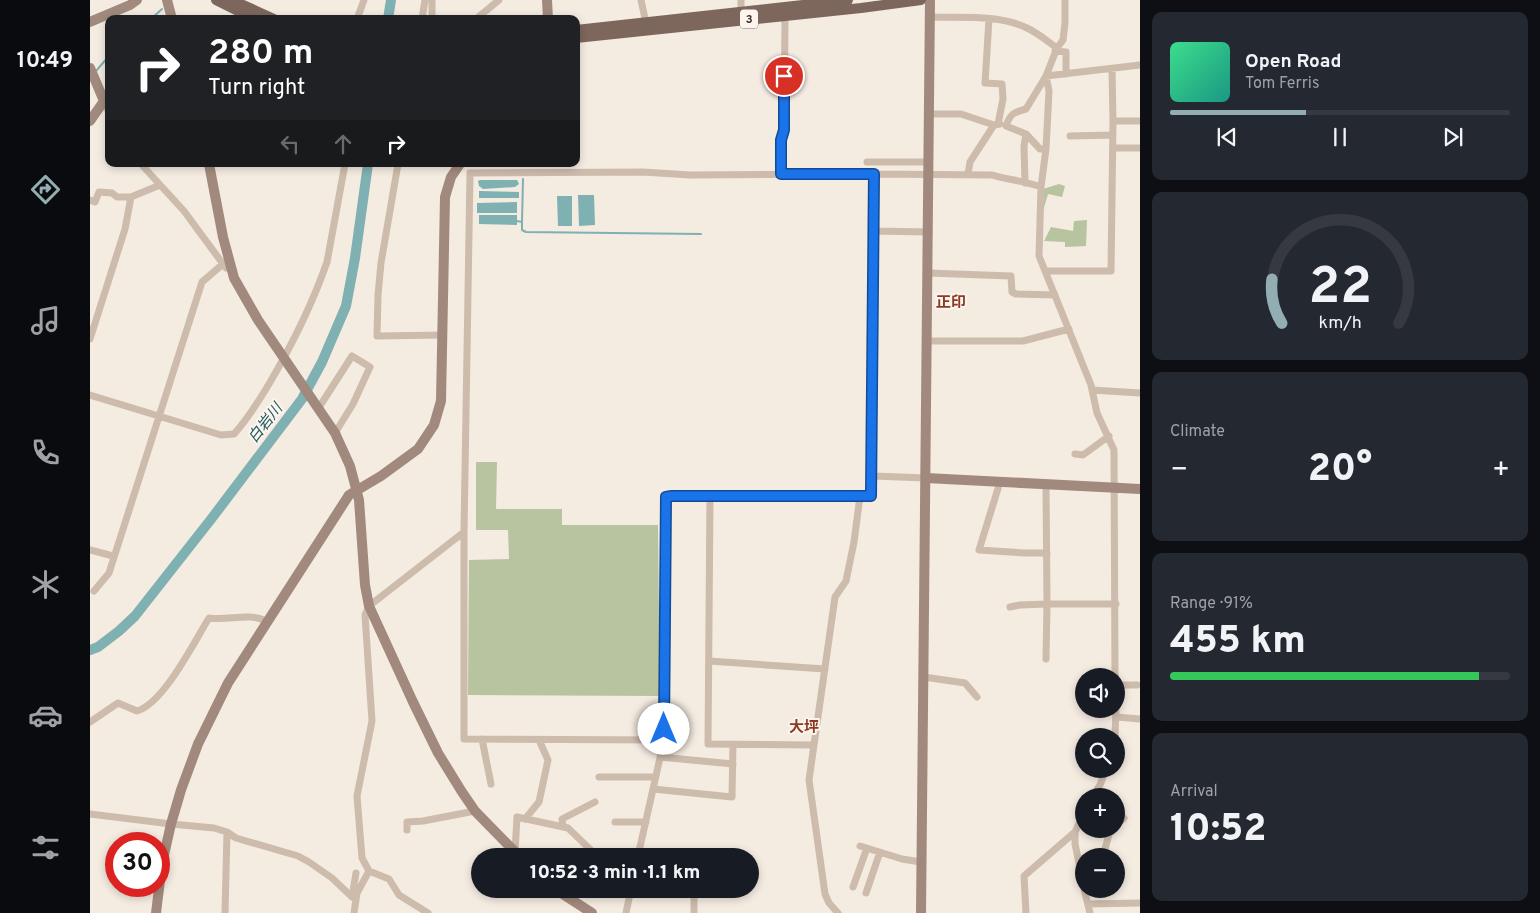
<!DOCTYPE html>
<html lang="en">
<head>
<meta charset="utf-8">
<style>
  body { margin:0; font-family:Overpass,"Noto Sans JP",sans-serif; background:#242831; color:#f1f3f6; height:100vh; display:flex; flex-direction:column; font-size:19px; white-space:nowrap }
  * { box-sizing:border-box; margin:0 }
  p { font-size:16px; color:#9ea1a6 }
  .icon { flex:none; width:28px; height:28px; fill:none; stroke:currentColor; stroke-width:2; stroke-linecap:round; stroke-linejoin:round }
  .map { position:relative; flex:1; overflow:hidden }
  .sheet { display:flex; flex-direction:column; gap:12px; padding:12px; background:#0d0f14; width:400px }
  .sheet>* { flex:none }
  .top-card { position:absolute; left:15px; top:15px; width:475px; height:152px; border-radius:10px; box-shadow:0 2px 8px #0003; background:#202124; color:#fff; overflow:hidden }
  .fabs { position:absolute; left:985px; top:668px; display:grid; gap:10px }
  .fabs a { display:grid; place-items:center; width:50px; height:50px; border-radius:50%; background:#171b24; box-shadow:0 2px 8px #0003; font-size:25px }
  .speed { position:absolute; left:15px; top:832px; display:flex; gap:10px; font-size:25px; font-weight:700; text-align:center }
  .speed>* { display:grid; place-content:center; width:65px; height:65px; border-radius:50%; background:#171b24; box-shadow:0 2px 8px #0003; line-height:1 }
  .speed .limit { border:8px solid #d22; background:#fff; color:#111 }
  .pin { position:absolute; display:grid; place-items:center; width:42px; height:42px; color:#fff; margin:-21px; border:2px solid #fff; border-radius:50%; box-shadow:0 1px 5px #0007 }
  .me { position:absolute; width:55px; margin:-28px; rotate:0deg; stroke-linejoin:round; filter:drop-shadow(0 0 4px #0008) }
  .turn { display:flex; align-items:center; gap:18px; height:105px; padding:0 20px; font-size:22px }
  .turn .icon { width:65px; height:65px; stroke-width:2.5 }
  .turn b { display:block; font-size:35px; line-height:42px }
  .lanes { display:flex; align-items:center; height:48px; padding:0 20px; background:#0003; justify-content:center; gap:25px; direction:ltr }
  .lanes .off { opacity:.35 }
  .big { font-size:38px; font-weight:800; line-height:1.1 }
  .sheet .tile { flex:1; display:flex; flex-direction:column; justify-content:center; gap:8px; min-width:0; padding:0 18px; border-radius:10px; background:#242831 }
  .sheet .dial { align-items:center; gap:0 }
  .dial svg { height:130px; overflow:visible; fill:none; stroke:#363941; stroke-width:7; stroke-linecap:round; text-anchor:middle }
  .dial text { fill:#f1f3f6; stroke:none }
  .song { display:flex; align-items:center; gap:15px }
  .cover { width:60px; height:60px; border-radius:8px; background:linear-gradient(135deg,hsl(150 70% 55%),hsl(170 70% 35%)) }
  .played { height:5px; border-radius:2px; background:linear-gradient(90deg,#92aeb2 40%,#363941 40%) }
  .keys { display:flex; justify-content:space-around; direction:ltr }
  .heat { display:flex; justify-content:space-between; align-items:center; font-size:28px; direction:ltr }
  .charge { height:8px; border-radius:4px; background:linear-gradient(90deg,#34c759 91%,#363941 0) }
  .trip { position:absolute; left:381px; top:848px; width:288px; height:50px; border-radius:25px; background:#171b24; box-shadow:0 2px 8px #0003; font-weight:800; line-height:50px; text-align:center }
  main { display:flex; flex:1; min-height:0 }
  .menu { display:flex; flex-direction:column; width:90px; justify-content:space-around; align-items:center; background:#090b0e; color:#9ea1a6 }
  .menu .icon { width:35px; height:35px }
  .menu .on { color:#92aeb2 }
  .menu b { font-size:22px; color:#f1f3f6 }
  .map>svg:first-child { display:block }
  .green { fill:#b8c4a0 }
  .water { fill:#7fb0b2 }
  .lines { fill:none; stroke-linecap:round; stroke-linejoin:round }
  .stream { stroke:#7fb0b2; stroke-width:2 }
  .river { stroke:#7fb0b2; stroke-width:10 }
  .street { stroke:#cdbbac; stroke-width:7 }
  .secondary { stroke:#a18a7d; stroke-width:10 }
  .primary { stroke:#7d675c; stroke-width:10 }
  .route-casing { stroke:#114b97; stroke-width:12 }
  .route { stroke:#1a73e8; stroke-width:9 }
  .labels { text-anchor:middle; stroke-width:4; stroke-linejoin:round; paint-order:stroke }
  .shield { fill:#fbf5ee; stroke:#756b66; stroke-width:1 }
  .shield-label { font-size:12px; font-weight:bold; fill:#3b302b }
  .neighbourhood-label { font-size:15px; font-weight:bold; fill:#8c3b22; stroke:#fbf5ee }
  .water-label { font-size:15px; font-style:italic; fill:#1f5a5e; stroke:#fbf5ee }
</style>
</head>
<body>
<main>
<nav class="menu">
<b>10:49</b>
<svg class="icon on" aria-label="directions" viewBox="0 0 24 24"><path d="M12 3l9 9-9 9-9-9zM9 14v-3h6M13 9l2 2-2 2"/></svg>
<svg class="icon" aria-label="music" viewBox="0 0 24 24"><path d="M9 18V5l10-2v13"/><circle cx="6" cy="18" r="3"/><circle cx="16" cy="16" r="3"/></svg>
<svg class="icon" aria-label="phone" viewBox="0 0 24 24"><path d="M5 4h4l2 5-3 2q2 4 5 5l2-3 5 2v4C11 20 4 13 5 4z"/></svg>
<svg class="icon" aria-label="climate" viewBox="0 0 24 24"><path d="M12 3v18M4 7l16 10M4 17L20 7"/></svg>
<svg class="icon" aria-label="car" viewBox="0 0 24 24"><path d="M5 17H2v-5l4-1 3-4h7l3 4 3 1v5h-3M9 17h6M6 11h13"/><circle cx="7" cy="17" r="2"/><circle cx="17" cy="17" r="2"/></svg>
<svg class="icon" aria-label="filters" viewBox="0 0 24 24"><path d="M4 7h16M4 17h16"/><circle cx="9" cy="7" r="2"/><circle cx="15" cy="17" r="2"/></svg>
</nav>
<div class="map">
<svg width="1050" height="913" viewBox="0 0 1050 913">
  <rect width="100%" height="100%" fill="#f4ebe1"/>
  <path class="green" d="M969,184L975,186L972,197L958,194L953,211V189Z
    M997,220L996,246L975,247V242L954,241L961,227L983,231L984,221Z
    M386,462H407L406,509H472V525H568L570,696L378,695L379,560L419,559L418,530H386Z"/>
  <path class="water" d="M390,180H427L429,184L425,187L393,189L389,186L388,181Z
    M389,191L429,192V198H389Z
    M488,195H504L505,225L489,226Z
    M467,196H482V226H468Z
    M427,202V213H387V203Z
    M389,215H427V225L389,224Z"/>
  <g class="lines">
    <path class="stream" d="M61,19L72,9
      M6,71L19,56
      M427,221L432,222L433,179
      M432,222V230L436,232L611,234"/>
    <path class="river" d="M298,19L301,0
      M0,650L8,647L29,631L45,616L122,518L212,399L232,362L256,306L265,258L278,164"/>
    <path class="street" d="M551,0L556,23
      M651,0V12
      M841,17C872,18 908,14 937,28C948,33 957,41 967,48
      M267,19L274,0
      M332,19L335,0
      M342,19V0
      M386,19L409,0
      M899,19L895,83L912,84L913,99L908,124
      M965,51L976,52V74
      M956,76L959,91L956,149L951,187L949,256L1001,385L1007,413L1024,450L1025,676
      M956,76L1050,65
      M14,101L19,113
      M840,114H871L904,125L910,124
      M1023,121H1050
      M980,136L1023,135
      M1023,148H1050
      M956,149H950L936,134L916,126C920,114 924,112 936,109L956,76L967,48L973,40L975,23V0
      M777,162H839
      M51,164L94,211L136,268
      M308,164L291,263L288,295L287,336L353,335
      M691,174V140L694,130L695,22L691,13
      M784,174L902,175C918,180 936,181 951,187
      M878,174L880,162L904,125
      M935,183L934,146L936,134
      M0,200L5,202L9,192L22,193L27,197H41
      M784,231L839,232
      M955,271H1021L1023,121L1022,69
      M838,273L921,276L922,292L926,294L965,295
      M0,339L35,229L41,197L70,185
      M838,341H933L979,329
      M1002,390L1050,393
      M0,395L131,435L144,434C158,419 168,402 179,384C202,345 222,305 237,262L255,164
      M228,409L262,356L280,367L263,404L245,433
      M985,454L993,455L1019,436
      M783,476L836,478
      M910,482L889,550L934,553H957
      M956,484L957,604H1026
      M620,496L618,744L724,745
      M0,550L23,556
      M4,591L19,573L112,282L133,264
      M920,607L930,605L957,604L956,659
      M619,661L735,669
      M834,677L875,683L887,697
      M1026,685H1047
      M1027,717L1050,719
      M0,722L28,703L47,711C74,703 104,642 119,618C139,621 158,612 176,621
      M1025,736L1026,709
      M392,739L401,784
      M570,757L643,764
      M509,777H565
      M563,789L642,797L643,744
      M1003,796L1010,785L1016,769
      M994,813L985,832V844L994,887
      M0,814L81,824L124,828L137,832L146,838L208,856L219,862L242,878L262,897
      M435,819L449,802L458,760L449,740
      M525,822H556
      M1026,825L1034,818
      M473,827L472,819L505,802
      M317,830V822L333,821L385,811
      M770,846L812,859L831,862
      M425,852L427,817L478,828L507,856
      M548,856L574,740L575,497L582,496H781L784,174L600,175L553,172L380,173L374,532V739L574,740
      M1013,856L1020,831L1022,829
      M279,871L299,879L309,895L338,913
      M763,887L777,848
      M512,889L540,895
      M604,889V913
      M994,889L1000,913
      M776,893L790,852
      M262,897L266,873
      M998,904L1050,903
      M135,913L137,832
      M264,913L267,893L279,871L272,858L267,796L282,721L275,615L279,606L374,532
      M536,913L541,889
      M748,913L739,903L735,894L719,780L745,597L756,581L764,542L770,496
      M936,913L934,876L985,832"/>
    <path class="secondary" d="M77,0L82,19
      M457,0L458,19
      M0,22L40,5L47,0
      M0,68L14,101L0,121
      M119,164L133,237L144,278L168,320L245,433L260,466L269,500L275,585L279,606L323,702L348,753L372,792L385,811L429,856
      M836,478L1050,489
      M465,889L502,913
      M66,913L72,864L81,824L91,790L108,744L138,683L259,495L291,476L328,449L344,425L351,401L355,197L361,177L370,164
      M831,913L840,0"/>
    <path class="primary" d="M126,0L164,19
      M142,0L184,19
      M486,30L758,0
      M486,38L771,8L831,0"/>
  </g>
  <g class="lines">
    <defs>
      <path id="route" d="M574,729L576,497L582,496H781L784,174H691V140L694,130V76"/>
    </defs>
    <use href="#route" class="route-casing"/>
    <use href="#route" class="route"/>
  </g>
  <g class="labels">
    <rect class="shield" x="650" y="9.5" width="18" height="19" rx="4"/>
    <g class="shield-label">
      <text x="659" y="23">3</text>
    </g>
    <g class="neighbourhood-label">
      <text x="861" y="307">正印</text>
      <text x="714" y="732">大坪</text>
    </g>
    <g class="water-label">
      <text transform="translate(175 423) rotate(-52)" y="5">白岩川</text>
    </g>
  </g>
</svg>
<div class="fabs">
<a><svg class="icon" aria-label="sound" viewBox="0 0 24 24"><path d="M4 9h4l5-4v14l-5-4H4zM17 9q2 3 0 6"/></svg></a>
<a><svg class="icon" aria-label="search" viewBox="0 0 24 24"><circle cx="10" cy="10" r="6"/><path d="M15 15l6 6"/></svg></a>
<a>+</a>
<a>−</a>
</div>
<div class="speed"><div class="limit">30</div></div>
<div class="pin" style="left:694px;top:76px;background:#d93025"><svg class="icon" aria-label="arrive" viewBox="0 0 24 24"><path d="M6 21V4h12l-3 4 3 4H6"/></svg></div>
<svg class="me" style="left:574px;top:729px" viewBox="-20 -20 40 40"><circle r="19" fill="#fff"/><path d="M0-13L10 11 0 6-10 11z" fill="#1a73e8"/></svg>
<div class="trip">10:52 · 3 min · 1.1 km</div>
<div class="top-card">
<div class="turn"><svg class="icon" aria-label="right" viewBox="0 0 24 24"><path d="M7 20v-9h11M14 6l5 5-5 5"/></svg><div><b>280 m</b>Turn right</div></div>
<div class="lanes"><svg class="icon off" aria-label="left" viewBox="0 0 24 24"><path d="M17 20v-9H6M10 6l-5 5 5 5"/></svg><svg class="icon off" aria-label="ahead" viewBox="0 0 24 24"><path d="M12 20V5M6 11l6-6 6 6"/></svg><svg class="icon" aria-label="right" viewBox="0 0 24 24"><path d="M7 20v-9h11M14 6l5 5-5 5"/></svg></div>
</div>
</div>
<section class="sheet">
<div class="tile">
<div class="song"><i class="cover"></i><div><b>Open Road</b><p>Tom Ferris</p></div></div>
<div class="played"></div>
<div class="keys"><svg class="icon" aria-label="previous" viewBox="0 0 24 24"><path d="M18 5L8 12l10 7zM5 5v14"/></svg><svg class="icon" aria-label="pause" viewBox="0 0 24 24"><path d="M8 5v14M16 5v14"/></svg><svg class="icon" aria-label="next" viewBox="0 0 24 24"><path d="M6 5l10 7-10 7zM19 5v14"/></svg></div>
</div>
<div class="tile dial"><svg viewBox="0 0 100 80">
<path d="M14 69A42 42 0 1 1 86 69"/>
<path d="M14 69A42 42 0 0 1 8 42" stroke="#92aeb2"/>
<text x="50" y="56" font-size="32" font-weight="700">22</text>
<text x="50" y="72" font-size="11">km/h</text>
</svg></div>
<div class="tile"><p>Climate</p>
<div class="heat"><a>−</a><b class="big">20°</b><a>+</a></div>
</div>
<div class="tile"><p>Range · 91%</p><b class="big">455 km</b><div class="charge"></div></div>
<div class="tile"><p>Arrival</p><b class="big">10:52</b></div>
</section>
</main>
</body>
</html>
